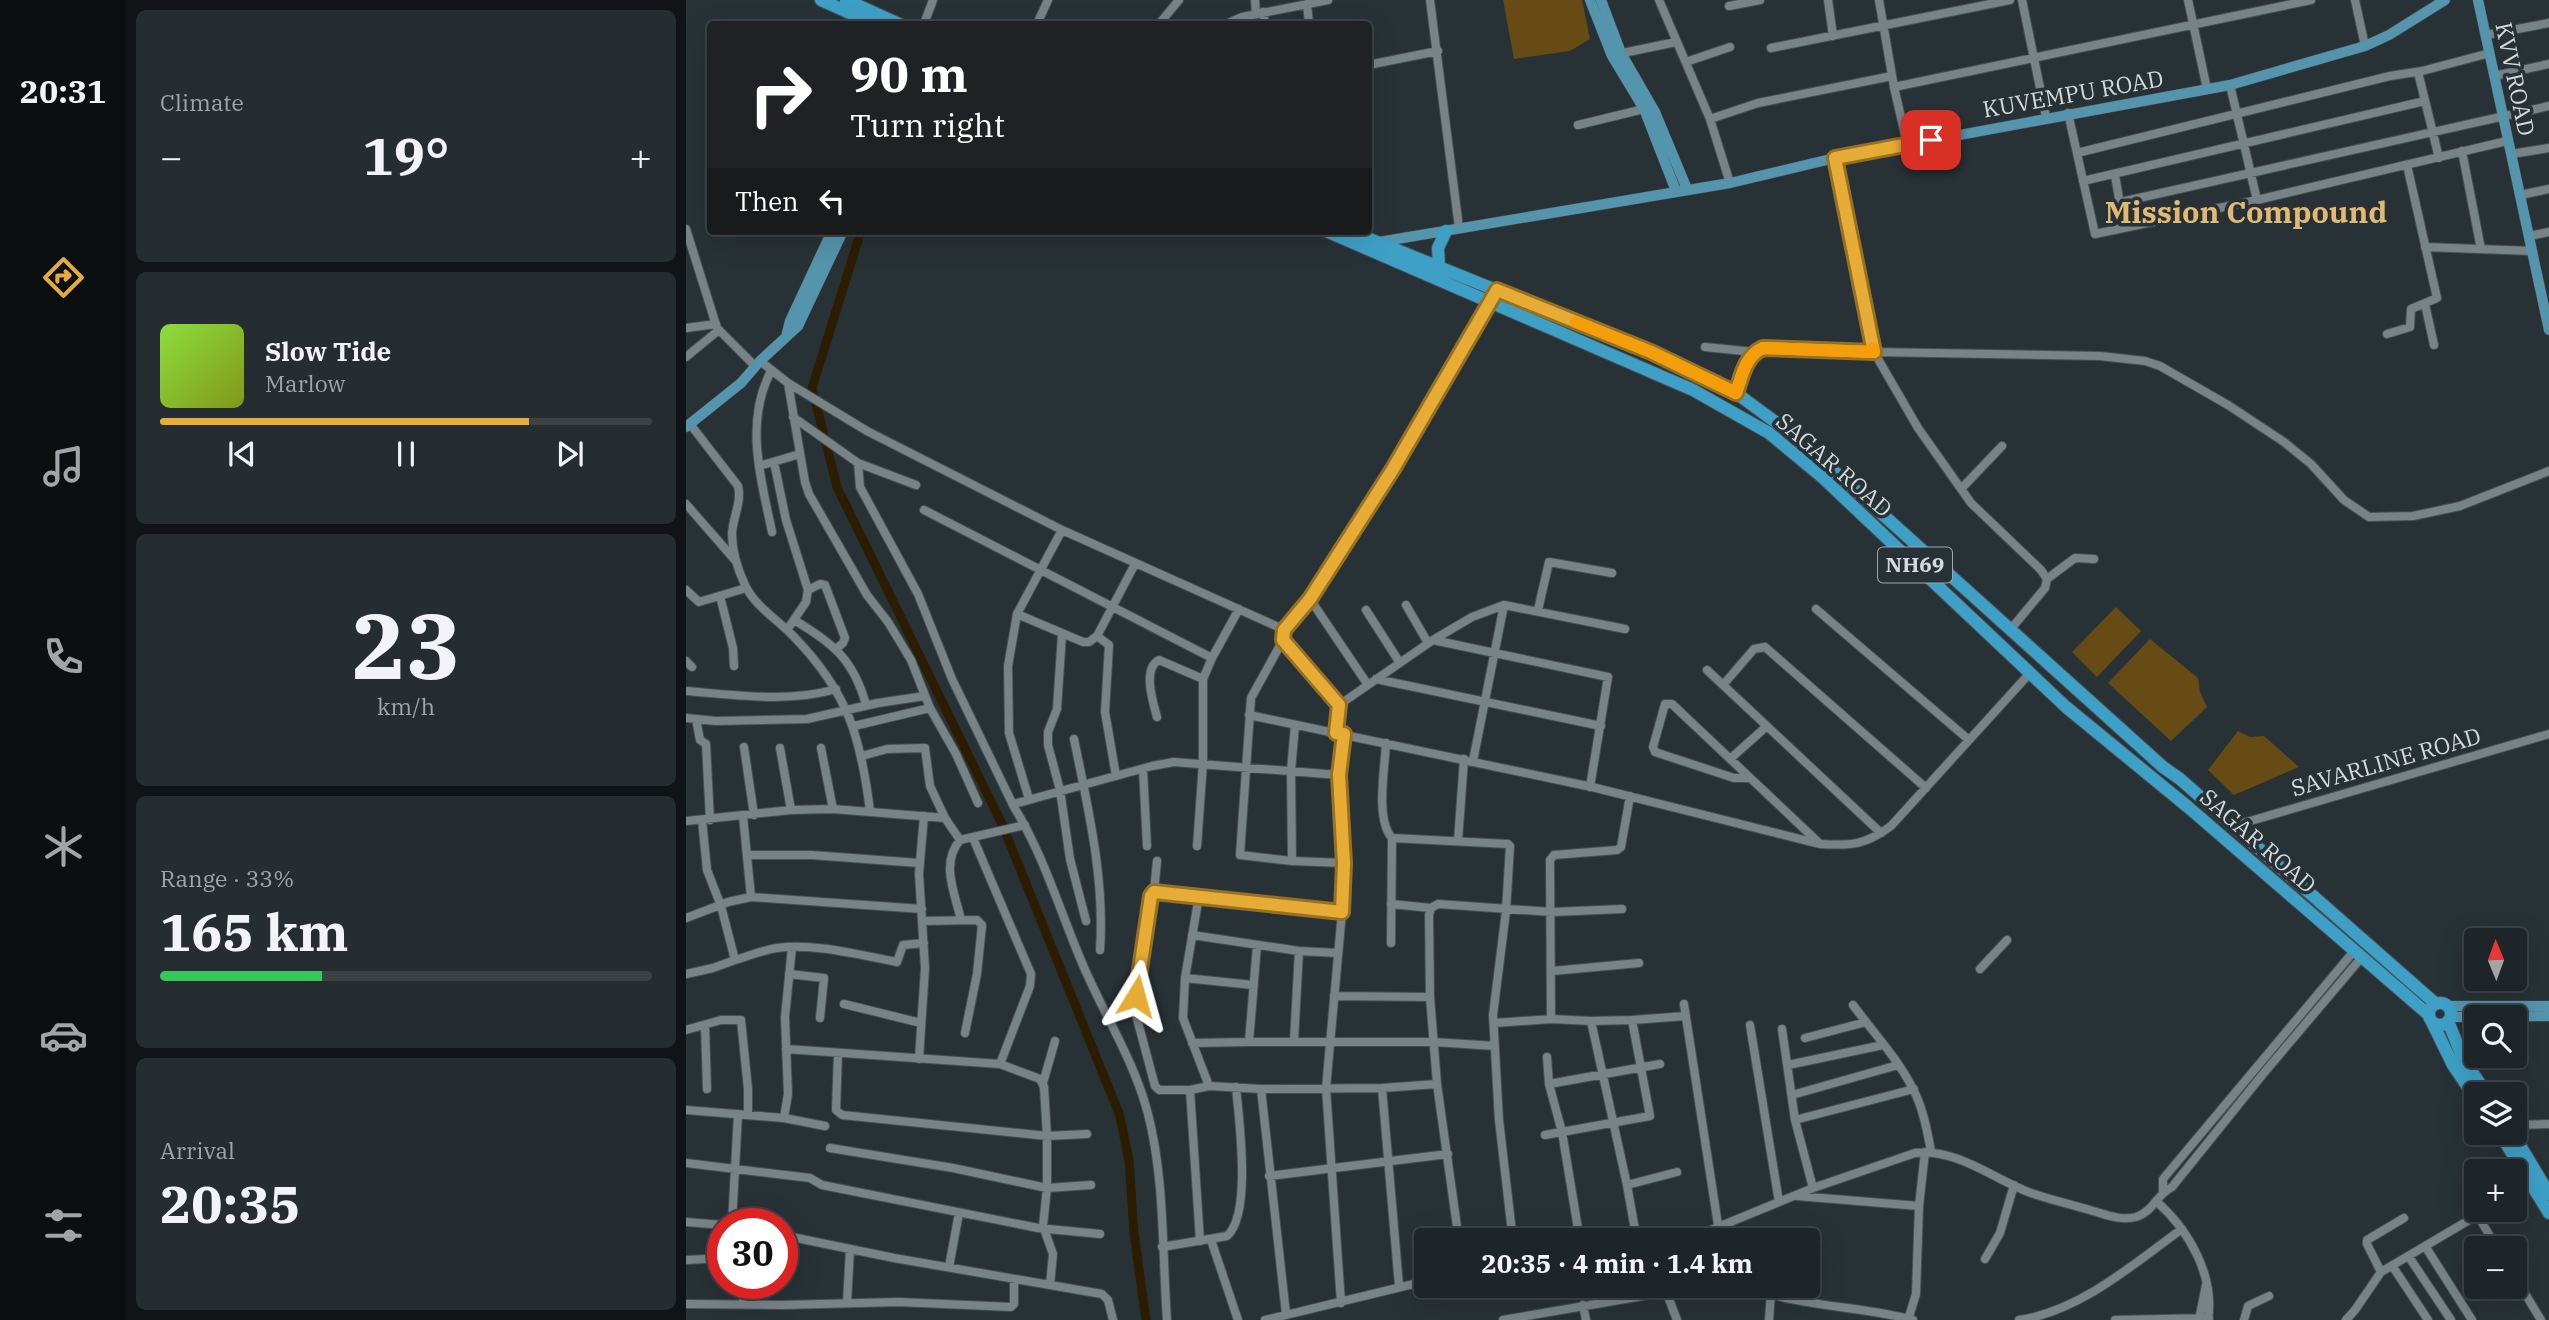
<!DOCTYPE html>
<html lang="en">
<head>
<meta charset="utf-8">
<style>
  body { margin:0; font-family:"IBM Plex Serif",serif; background:#262d30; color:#f1f3f6; height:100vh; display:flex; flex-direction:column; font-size:26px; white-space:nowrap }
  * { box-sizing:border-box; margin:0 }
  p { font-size:23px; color:#a1a5a8 }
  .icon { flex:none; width:38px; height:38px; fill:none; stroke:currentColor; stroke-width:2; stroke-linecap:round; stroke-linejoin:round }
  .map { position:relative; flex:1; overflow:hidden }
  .side { display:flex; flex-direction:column; gap:10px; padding:10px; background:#101416; width:560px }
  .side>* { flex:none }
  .guide { position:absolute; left:21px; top:21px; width:665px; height:214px; border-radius:7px; box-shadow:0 7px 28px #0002,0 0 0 2px #3c4245; background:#202124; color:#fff; overflow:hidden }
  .needle { width:46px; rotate:359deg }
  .controls { position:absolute; left:1778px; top:928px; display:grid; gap:14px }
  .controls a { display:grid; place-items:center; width:63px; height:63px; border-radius:7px; background:#1e2528; box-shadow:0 7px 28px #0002,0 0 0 2px #3c4245; font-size:35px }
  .speed { position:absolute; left:21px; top:1208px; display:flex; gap:14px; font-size:35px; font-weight:700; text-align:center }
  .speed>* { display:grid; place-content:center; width:91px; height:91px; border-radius:50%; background:#1e2528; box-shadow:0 7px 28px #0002,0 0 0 2px #3c4245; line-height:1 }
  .speed .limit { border:10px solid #d22; background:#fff; color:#111 }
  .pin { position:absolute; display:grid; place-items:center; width:60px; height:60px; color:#fff; margin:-30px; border-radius:14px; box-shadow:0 4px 10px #0006 }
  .me { position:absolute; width:77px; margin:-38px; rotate:8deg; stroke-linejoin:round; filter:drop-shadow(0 0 5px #0008) }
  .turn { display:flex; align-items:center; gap:24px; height:147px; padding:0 28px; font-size:32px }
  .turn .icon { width:91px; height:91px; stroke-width:2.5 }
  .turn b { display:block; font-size:49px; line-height:60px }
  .then { display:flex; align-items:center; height:66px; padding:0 28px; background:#0003; gap:14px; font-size:26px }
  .big { font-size:52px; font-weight:700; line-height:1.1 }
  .side .tile { flex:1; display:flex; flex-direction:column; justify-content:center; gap:10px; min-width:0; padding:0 24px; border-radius:10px; background:#262d30 }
  .side .dial { align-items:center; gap:0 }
  .dial b { font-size:91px; line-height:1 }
  .song { display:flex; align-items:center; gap:21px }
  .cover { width:84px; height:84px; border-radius:10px; background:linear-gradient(135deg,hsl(90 70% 55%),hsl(70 70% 35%)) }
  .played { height:7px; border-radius:4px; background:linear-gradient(90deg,#e7ac36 75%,#3c4245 75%) }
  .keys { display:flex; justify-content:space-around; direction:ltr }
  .heat { display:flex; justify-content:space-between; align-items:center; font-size:38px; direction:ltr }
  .charge { height:10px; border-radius:5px; background:linear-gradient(90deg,#34c759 33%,#3c4245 0) }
  .trip { position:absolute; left:728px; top:1228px; width:406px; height:70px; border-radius:7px; background:#1e2528; box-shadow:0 7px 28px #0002,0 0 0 2px #3c4245; font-weight:700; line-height:70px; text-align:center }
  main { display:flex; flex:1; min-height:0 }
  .menu { display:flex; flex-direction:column; width:126px; justify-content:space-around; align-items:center; background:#0c0f10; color:#a1a5a8 }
  .menu .icon { width:49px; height:49px }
  .menu .active { color:#e7ac36 }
  .menu b { font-size:32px; color:#f1f3f6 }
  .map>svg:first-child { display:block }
  .green { fill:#674b14 }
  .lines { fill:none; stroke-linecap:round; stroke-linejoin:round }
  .canal { stroke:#2d1d00; stroke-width:9 }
  .minor-casing { stroke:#474f52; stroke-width:10 }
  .major-casing { stroke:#474f52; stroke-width:11 }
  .highway-casing { stroke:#474f52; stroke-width:14 }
  .minor { stroke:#788388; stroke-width:8 }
  .major { stroke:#5594ad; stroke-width:10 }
  .highway { stroke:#3ea0c6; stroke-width:12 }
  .route-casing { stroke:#967023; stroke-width:18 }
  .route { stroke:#e7ac36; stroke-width:12 }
  .slow { stroke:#f59e0b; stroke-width:12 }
  .labels { text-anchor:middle; stroke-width:7; stroke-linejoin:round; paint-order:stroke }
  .shield { fill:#283136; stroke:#a0a7aa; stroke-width:2 }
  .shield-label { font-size:21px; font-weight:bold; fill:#d4dadc }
  .street-label { font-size:23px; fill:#d4dadc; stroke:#283136 }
  .district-label { font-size:30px; font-weight:bold; fill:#e2b973; stroke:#283136 }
</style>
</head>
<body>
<main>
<nav class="menu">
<b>20:31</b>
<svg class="icon active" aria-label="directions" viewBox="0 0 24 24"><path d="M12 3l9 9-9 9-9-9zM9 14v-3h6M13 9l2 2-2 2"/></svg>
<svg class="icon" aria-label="music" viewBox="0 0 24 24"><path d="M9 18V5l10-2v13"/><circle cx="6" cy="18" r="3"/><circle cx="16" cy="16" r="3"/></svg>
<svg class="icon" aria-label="phone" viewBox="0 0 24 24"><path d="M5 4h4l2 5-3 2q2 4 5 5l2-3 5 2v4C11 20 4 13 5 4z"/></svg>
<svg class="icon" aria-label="climate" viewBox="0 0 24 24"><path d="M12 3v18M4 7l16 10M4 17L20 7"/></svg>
<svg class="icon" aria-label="car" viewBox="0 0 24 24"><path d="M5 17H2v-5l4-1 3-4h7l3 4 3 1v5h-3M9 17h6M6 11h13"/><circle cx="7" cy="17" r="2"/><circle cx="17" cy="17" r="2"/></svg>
<svg class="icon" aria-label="filters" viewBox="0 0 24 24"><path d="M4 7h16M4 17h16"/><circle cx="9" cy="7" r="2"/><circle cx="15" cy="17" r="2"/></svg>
</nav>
<section class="side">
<div class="tile"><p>Climate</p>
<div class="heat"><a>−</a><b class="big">19°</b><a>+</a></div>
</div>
<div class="tile">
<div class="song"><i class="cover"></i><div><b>Slow Tide</b><p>Marlow</p></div></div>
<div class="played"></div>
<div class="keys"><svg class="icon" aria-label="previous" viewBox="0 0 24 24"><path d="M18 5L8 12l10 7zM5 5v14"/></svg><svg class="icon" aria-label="pause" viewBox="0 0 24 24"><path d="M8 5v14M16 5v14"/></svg><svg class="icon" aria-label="next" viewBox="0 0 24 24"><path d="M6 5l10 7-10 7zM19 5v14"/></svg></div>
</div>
<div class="tile dial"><b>23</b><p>km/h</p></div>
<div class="tile"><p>Range · 33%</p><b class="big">165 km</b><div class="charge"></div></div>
<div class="tile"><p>Arrival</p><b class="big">20:35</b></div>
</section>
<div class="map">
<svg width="1863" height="1320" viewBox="0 0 1863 1320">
  <rect width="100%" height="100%" fill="#283136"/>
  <path class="green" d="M817,0H896L904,39L884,51L828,59Z
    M1430,607L1455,631L1411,677L1386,652Z
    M1464,639L1512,678L1514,692L1521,707L1485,741L1422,683Z
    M1552,731L1564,737L1578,736L1613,767L1548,795L1522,770Z"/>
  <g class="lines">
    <path class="canal" d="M175,231L126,388L151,487L316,824L434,1116L443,1161L448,1233L460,1320"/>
    <defs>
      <path id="minor" d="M569,0L570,14
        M744,0L773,228
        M973,0L1024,119L1044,183
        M1142,0L1147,36
        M1193,0L1208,87L1221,144
        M1336,0L1360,117
        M1502,0L1521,89
        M1669,0L1679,46
        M621,4L623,24
        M1043,6L1074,0
        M577,12L579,24
        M238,24L247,0
        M351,24L362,0
        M473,24L493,0
        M540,24L556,17L642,0
        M1800,35L1863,23
        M1085,48L1324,0
        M932,54L990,42
        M1000,62L1044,47
        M682,65L752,51
        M1732,72L1753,158
        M1808,76L1863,64
        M1544,85L1571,200
        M1208,87L1625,0
        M1382,113L1409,234L1571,200L1821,141
        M1024,119L1072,103L1206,76
        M892,125L958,109
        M1776,151L1795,249
        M1391,153L1704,76L1736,71L1804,53
        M1825,154L1863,148
        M1149,158L1188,352L1414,356L1459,361L1474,366L1542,405L1598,442L1625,464L1658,500L1683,517L1727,516L1774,506L1863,471
        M1429,175L1438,228
        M1397,181L1739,101
        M1834,195L1863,189
        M1435,202L1863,106
        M0,229L31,328L69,366
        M1843,236L1863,232
        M1739,247L1846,251
        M1739,304L1748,345
        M0,328L30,324
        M1701,334L1724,327L1725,309L1751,298L1721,165
        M1019,347L1068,352
        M0,357L33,330
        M74,361L102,383L181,431L376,530L599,630
        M85,371C58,423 75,478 86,532
        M102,383L119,482L123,494L181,595L202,622L225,660L244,708L270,754L292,803
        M1050,393C1056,376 1059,356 1077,348L1188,352L1232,428L1285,503L1355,570L1361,579L1359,588L1324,630
        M107,417L172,463L230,485
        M4,424L52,486C56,502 47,517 46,533C46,550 52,570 59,585C69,607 94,621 110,639C162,693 175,738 184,811
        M88,462L100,520L122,590L120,602L101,630
        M172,463L174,487L232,594L266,679L328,807C357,854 373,908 394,958C415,1010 448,1059 462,1114C479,1180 476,1252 481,1320
        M73,466L114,454
        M1275,489L1316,446
        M0,504L48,559
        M238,510L526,658
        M1361,579L1389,558L1408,559
        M0,590L13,602L60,588
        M122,590L134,584L139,585L159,638L157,643L150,649
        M34,596L47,648L48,666
        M624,599L682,685
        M720,605L742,643
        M1130,609L1283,740
        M680,610L714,663
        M852,610L863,562L926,573
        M331,614L397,642H403L411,636L423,645L419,712L430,776
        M108,620C147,643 168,660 180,705
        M376,634L371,709L362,732V745L374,790L384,859L400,921
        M411,636L449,564
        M597,640L653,705L650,733
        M747,640L922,677L904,787
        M0,661L6,667
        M1021,670L1195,833
        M690,679L915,726
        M1037,685L1068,649L1079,647L1240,788
        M0,691C49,695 103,703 150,689
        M653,705L747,640L786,617L818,605L939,629
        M563,715L906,787L1134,844C1166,846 1179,845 1205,826L1344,673
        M471,717C467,702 456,669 473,660L517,679
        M0,718L30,721L121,719L192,703L239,696
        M10,719L14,740L20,744L24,820
        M168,726L244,708
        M388,739C402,808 419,879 414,950
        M700,743C699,768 689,819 706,838
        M58,747L68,815
        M94,748L105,810
        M135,748L147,809
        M176,756L201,749L239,748L244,786L259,818L274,840L339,825
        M1044,759L1081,726
        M787,761L818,605
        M457,769L461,846
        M1064,778H1048L969,752L967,747L979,704H986L1132,842
        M343,799L323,733L322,666L331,614L376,530
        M328,804L466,766L488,762L653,775
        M57,816L65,897
        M0,821L105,810L147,809L259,818
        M1547,826L1863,734
        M274,840C254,864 269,893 275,920
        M772,841L778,759
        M511,846L517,763V679L526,658L553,609
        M61,855H125L233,863
        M606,861L605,771L609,725
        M658,863L606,861L554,855L565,698L597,640L599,630L624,599L707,469L811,291
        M468,892L471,861
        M513,896L499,978L497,1018L523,1086
        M705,904L745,908L752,904L866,912L936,909
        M745,908L743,915L744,997L751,1084L773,1241
        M656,912L468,892L465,896L449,1011L469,1086L473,1090H504L523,1086L575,1089L696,1088L751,1084
        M0,918L42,902L65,897L236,909
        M237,921L291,920L296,925L291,974L279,1033
        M506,935L613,951L652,953
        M705,943L706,838L822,844L824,846L820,911L807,1015L813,1120L827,1241
        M571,945L563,1042H748L809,1046
        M49,960C63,956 77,950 91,948C130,943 173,955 211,962L217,945L238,943
        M1294,969L1321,940
        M866,971L953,963
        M0,974L27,968L49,960L35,906L21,870L16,820
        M103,974L138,978L134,1018
        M499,978L567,985
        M648,996L744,997
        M158,1004L235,1023
        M998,1004L1032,1225
        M1167,1005C1187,1032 1212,1059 1227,1089C1237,1108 1241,1130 1245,1151
        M865,1019L864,860L868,855L931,850L935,847L944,796
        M905,1021L941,1185L951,1241
        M808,1023L865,1019L905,1021L946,1020L1000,1016
        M19,1025L21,1089
        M1064,1025L1093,1202
        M1096,1029L1109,1120L1127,1188
        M0,1030L35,1020H55L62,1089V1115
        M1119,1038L1180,1022
        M608,1041L613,951
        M506,1043L563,1042
        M100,1049L314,1064L344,986L345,974L287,838
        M152,1053L150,1110L156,1115L361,1136L401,1134
        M861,1057L863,1084L876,1132L894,1241
        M233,1059L239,968L233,874L238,816
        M314,1064L354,1079L358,1087L361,1136V1188L357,1226L367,1254L364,1285
        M1102,1065L1197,1045
        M357,1083L369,1041
        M863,1084L974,1064
        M696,1088L713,1286
        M575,1089L600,1314
        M504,1090L514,1241
        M1106,1095L1212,1065
        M0,1110L98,1118L139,1126
        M98,1118L102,1094L99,1017L106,947
        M1109,1120L1228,1089
        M1829,1125L1863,1124
        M859,1135L964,1116L946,1020
        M144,1148L267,1168L361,1188L405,1185
        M0,1163L124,1178L136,1185L352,1228L414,1234
        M583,1176L762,1154
        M941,1185L991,1172
        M1477,1191V1179L1668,951
        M1829,1192L1842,1183
        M1111,1196L1233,1206
        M1470,1201C1503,1230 1529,1276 1522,1320
        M1792,1216L1811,1248
        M0,1222L37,1225
        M46,1223L52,1114
        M96,1235L208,1258L416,1294L422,1300L427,1320
        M525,1240L552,1320
        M998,1241L1127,1188L1229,1153C1271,1148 1307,1179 1345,1193C1365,1200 1387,1205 1407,1211C1421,1215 1435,1221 1450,1217C1467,1212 1471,1194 1486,1187L1577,1074L1676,957
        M1739,1246L1786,1320
        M476,1247L541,1236C566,1214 553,1120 550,1087
        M1723,1257L1765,1320
        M1299,1259L1314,1233L1328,1185
        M0,1260L37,1258
        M263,1267L273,1213
        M1707,1267L1742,1320
        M1695,1272L1681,1244V1240L1718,1218
        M1829,1277L1855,1320
        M978,1286L991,1320
        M1062,1286C1114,1308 1173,1305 1227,1320
        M161,1303L164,1249
        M655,1303L640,1088L656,912L658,863L653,775L658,734
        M0,1304L96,1305L213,1302L325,1307L328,1304V1279
        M57,1304L59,1283
        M897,1305L900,1320
        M579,1320L740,1281
        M817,1320L980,1292
        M1083,1320L1085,1293
        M1222,1320L1230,1294L1233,1206L1239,1152
        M1333,1320C1395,1311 1447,1264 1496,1229
        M1429,1320L1523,1318
        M1513,1320L1520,1285
        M1558,1320L1562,1306L1583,1296
        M1660,1320L1669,1310L1695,1272L1802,1209"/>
      <path id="major" d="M904,0L926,56L958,109L990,191
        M915,0L935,53L969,112L1001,189
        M1792,0L1863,330
        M693,242L1044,183L1149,158L1544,85L1679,46L1703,35L1759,0
        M100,337L104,321L146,231
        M0,427L55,383L74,361L112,326L157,231
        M1761,1006H1863
        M1764,1017H1790
        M1799,1017L1863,1016"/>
      <path id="highway" d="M135,0L188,24
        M160,0L213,24
        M640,231L1007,390L1083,433L1136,477L1380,707L1502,807L1743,1015
        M664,231L965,353L1050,393L1103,432L1174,494L1477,767L1494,779L1750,1004
        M753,266L752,248L760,231
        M1743 1014a11 11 0 1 1 22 0a11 11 0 1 1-22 0Z
        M1762,1021L1777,1059L1801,1094
        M1746,1022L1767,1065L1790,1099
        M1813,1132L1863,1213
        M1826,1132L1863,1194"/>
    </defs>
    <use href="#minor" class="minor-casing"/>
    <use href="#major" class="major-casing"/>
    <use href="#highway" class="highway-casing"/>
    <use href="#minor" class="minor"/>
    <use href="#major" class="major"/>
    <use href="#highway" class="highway"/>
  </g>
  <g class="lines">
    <defs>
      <path id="route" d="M450,996L465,896L468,892L656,912L658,863L653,775L658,734L650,733L653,705L597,640L598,630L624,599L707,469L811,290L965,352L1050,393C1056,376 1059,356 1077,348L1188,352L1149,158L1245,140"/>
    </defs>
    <use href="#route" class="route-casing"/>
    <use href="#route" class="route"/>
    <path class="slow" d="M890,322L965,352L1050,393C1056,376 1059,356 1077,348L1188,352L1187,348"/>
  </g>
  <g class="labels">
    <rect class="shield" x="1192" y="547.5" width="74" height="35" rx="5"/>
    <g class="shield-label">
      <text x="1229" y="572">NH69</text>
    </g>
    <g class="street-label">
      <text transform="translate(1829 79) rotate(78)" y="8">KVV ROAD</text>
      <text transform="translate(1387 94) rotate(-10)" y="8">KUVEMPU ROAD</text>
      <text transform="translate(1148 465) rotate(41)" y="8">SAGAR ROAD</text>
      <text transform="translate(1700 762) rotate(-16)" y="8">SAVARLINE ROAD</text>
      <text transform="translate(1572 841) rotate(41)" y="8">SAGAR ROAD</text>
    </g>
    <g class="district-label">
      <text x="1560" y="223">Mission Compound</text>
    </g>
  </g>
</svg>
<div class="controls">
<a><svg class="needle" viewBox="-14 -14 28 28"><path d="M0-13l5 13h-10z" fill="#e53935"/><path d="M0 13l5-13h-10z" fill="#a1a5a8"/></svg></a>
<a><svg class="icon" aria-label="search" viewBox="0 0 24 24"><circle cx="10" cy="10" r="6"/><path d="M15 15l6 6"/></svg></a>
<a><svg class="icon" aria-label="layers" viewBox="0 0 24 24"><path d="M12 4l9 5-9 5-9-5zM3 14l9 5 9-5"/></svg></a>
<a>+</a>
<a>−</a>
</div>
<div class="speed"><div class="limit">30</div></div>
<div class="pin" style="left:1245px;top:140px;background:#d93025"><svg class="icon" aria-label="arrive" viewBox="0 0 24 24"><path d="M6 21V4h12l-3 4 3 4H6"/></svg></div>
<svg class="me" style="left:450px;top:996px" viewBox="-20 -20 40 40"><path d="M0-17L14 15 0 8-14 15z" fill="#e7ac36" stroke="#fff" stroke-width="4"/></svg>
<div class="trip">20:35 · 4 min · 1.4 km</div>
<div class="guide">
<div class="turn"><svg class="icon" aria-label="right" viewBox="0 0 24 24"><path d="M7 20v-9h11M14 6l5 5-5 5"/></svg><div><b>90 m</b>Turn right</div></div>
<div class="then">Then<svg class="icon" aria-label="left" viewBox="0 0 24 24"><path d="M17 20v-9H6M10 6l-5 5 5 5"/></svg></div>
</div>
</div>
</main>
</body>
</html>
